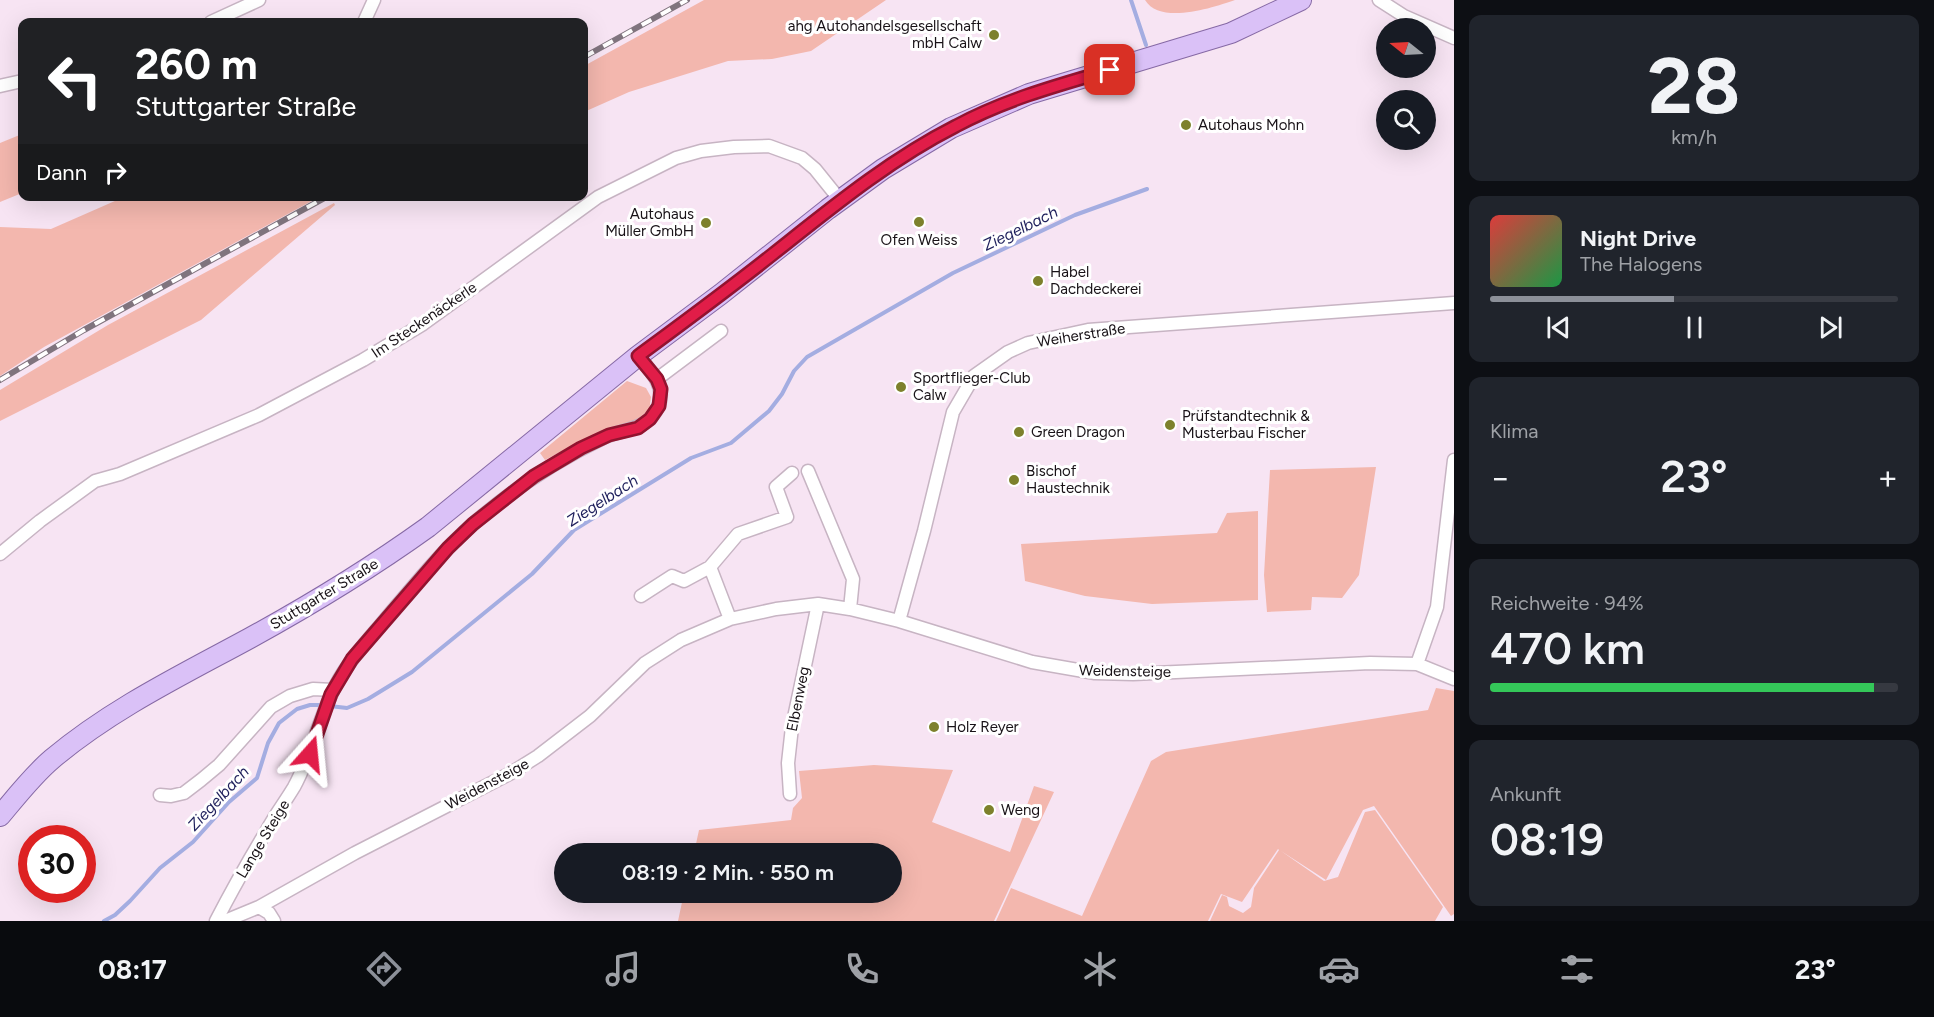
<!DOCTYPE html>
<html lang="de">
<head>
<meta charset="utf-8">
<style>
  body { margin:0; font-family:Figtree,sans-serif; background:#20242c; color:#f1f3f6; height:100vh; display:flex; flex-direction:column; font-size:22px; white-space:nowrap }
  * { box-sizing:border-box; margin:0 }
  p { font-size:20px; color:#9ea1a6 }
  .icon { flex:none; width:33px; height:33px; fill:none; stroke:currentColor; stroke-width:2; stroke-linecap:round; stroke-linejoin:round }
  .map { position:relative; flex:1; overflow:hidden }
  .side { display:flex; flex-direction:column; gap:15px; padding:15px; background:#0d0f14; width:480px }
  .side>* { flex:none }
  .top-card { position:absolute; left:18px; top:18px; width:570px; height:183px; border-radius:12px; box-shadow:0 6px 24px #0002; background:#202124; color:#fff; overflow:hidden }
  .needle { width:39px; rotate:288deg }
  .controls { position:absolute; left:1376px; top:18px; display:grid; gap:12px }
  .controls a { display:grid; place-items:center; width:60px; height:60px; border-radius:50%; background:#171b24; box-shadow:0 6px 24px #0002; font-size:30px }
  .speed { position:absolute; left:18px; top:825px; display:flex; gap:12px; font-size:30px; font-weight:700; text-align:center }
  .speed>* { display:grid; place-content:center; width:78px; height:78px; border-radius:50%; background:#171b24; box-shadow:0 6px 24px #0002; line-height:1 }
  .speed .limit { border:9px solid #d22; background:#fff; color:#111 }
  .pin { position:absolute; display:grid; place-items:center; width:51px; height:51px; color:#fff; margin:-26px; border-radius:12px; box-shadow:0 3px 9px #0006 }
  .me { position:absolute; width:66px; margin:-33px; rotate:18deg; stroke-linejoin:round; filter:drop-shadow(0 0 4px #0008) }
  .turn { display:flex; align-items:center; gap:21px; height:126px; padding:0 18px; font-size:27px }
  .turn .icon { width:78px; height:78px; stroke-width:2.5 }
  .turn b { display:block; font-size:42px; line-height:51px }
  .then { display:flex; align-items:center; height:57px; padding:0 18px; background:#0003; gap:12px; font-size:22px }
  .big { font-size:45px; font-weight:600; line-height:1.1 }
  .side .card { flex:1; display:flex; flex-direction:column; justify-content:center; gap:9px; min-width:0; padding:0 21px; border-radius:12px; background:#20242c }
  .side .dial { align-items:center; gap:0 }
  .dial b { font-size:78px; line-height:1 }
  .song { display:flex; align-items:center; gap:18px }
  .cover { width:72px; height:72px; border-radius:9px; background:linear-gradient(135deg,hsl(0 70% 55%),hsl(140 70% 35%)) }
  .played { height:6px; border-radius:3px; background:linear-gradient(90deg,#8c9099 45%,#363941 45%) }
  .keys { display:flex; justify-content:space-around; direction:ltr }
  .heat { display:flex; justify-content:space-between; align-items:center; font-size:33px; direction:ltr }
  .charge { height:9px; border-radius:4px; background:linear-gradient(90deg,#34c759 94%,#363941 0) }
  .trip { position:absolute; left:554px; top:843px; width:348px; height:60px; border-radius:30px; background:#171b24; box-shadow:0 6px 24px #0002; font-weight:600; line-height:60px; text-align:center }
  .tab-bar { display:flex; height:96px; justify-content:space-around; align-items:center; background:#090b0e; color:#9ea1a6 }
  .tab-bar .icon { width:42px; height:42px }
  .tab-bar .on { color:#8c9099 }
  .tab-bar b { font-size:27px; color:#f1f3f6 }
  main { display:flex; flex:1; min-height:0 }
  .map>svg:first-child { display:block }
  .green { fill:#f3b7ae }
  .lines { fill:none; stroke-linecap:round; stroke-linejoin:round }
  .stream { stroke:#a4ade1; stroke-width:4 }
  .minor-casing { stroke:#c7b4c3; stroke-width:15 }
  .primary-casing { stroke:#8669a5; stroke-width:22 }
  .minor { stroke:#fff; stroke-width:12 }
  .primary { stroke:#dac1f7; stroke-width:20 }
  .rail-casing { stroke:#80747e; stroke-width:6 }
  .rail { stroke:#fff; stroke-width:4; stroke-dasharray:11; stroke-linecap:butt }
  .route-casing { stroke:#92132f; stroke-width:15 }
  .route { stroke:#e11d48; stroke-width:10 }
  .poi-dot { fill:#7d812c; stroke:#fff; stroke-width:2 }
  .labels { text-anchor:middle; stroke-width:6; stroke-linejoin:round; paint-order:stroke }
  .poi-label { font-size:15px; fill:#181217; stroke:#fff; text-anchor:start }
  .street-label { font-size:15px; fill:#181217; stroke:#fff }
  .water-label { font-size:16px; font-style:italic; fill:#1f205c; stroke:#fff }
</style>
</head>
<body>
<main>
<div class="map">
<svg width="1454" height="921" viewBox="0 0 1454 921">
  <rect width="100%" height="100%" fill="#f7e4f3"/>
  <path class="green" d="M704,0H886L811,51L772,59L728,61L629,92L584,112V66Z
    M1145,0H1235C1212,8 1160,25 1145,0Z
    M22,134V193L0,202V143Z
    M124,197H319L44,347L0,376V227L51,229Z
    M334,203L335,205L201,320L0,421V390L108,325Z
    M627,381L646,388L651,397L649,412L639,420L591,436L545,460L540,453Z
    M1376,467L1359,575L1342,598L1312,597L1311,610L1267,612L1264,575L1270,470Z
    M1258,511V600L1152,604L1085,596L1025,581L1021,544L1217,533L1227,513Z
    M1436,688L1454,691V914L1451,916L1374,806L1363,810L1326,880L1281,851L1324,881L1338,877L1365,812L1375,810L1443,907L1435,921H1210L1222,895L1227,897L1229,906L1243,913L1251,907L1254,888L1279,850L1278,849L1242,902L1221,894L1208,921H996L1011,888L1082,916L1151,761L1166,752L1428,710Z
    M874,765L953,770L932,822L1010,852L1034,786L1054,792L994,921H678L684,893L891,892V854L694,853L699,830L791,820L793,808L802,798L799,771Z"/>
  <g class="lines">
    <path class="stream" d="M1131,0L1146,45
      M104,921L115,915L130,901L160,868L193,842L229,802L257,778L268,743L279,723L297,709L310,705H321L347,708L368,699L412,672L532,574L574,530L691,458L731,443L769,411L782,394L794,371L807,357L953,273L1075,215L1147,189"/>
    <defs>
      <path id="minor" d="M1379,0L1404,16L1454,38
        M211,22L259,0
        M364,22L374,0
        M0,86L22,81
        M657,379L721,331
        M808,471L853,579L850,609
        M0,554L40,521L95,481L120,474L259,415L363,360L423,324L598,197L676,158L701,151L734,147L769,146L802,158L815,169L840,200
        M641,596L672,576L684,581L710,567
        M730,619L710,567L738,534L787,517L776,487L792,473
        M899,621L924,531L953,412L974,376L1008,352L1028,343L1088,330L1454,303
        M1417,664L1437,607L1454,460
        M790,794L788,763L792,727L818,604
        M160,795L171,796L184,793L201,780L219,765L271,707L290,696L313,689L333,690
        M259,907L269,913L274,921
        M216,921C232,890 249,860 267,830C275,815 285,802 294,787C310,758 317,726 331,695C343,667 364,645 384,621C412,588 440,553 473,524C513,489 557,460 605,437C625,428 647,431 658,407C667,387 651,371 638,356
        M225,921L259,907L355,853L511,773L538,756L590,716L645,663L681,640L730,619L776,609L818,604L850,609L899,621L1032,662L1095,673L1133,674L1370,663L1417,664L1454,679"/>
      <path id="primary" d="M0,816C16,797 33,775 52,759C113,708 182,675 250,638C312,604 371,568 428,527L638,356L721,294L828,209L883,169L951,128L1029,94L1231,33L1301,0"/>
    </defs>
    <use href="#minor" class="minor-casing"/>
    <use href="#primary" class="primary-casing"/>
    <use href="#minor" class="minor"/>
    <use href="#primary" class="primary"/>
    <defs>
      <path id="rail" d="M584,57L687,0
        M0,380L84,330L328,196"/>
    </defs>
    <use href="#rail" class="rail-casing"/>
    <use href="#rail" class="rail"/>
  </g>
  <g class="lines">
    <defs>
      <path id="route" d="M310,754L331,694L352,659L448,548L473,524L534,476L581,448L609,435L638,428L650,419L659,406L661,389L657,379L638,356C684,322 729,289 773,254C831,208 889,160 956,126C1004,100 1058,85 1110,70"/>
    </defs>
    <use href="#route" class="route-casing"/>
    <use href="#route" class="route"/>
  </g>
  <g class="poi-dot">
    <circle cx="994" cy="35" r="6"/>
    <circle cx="1186" cy="125" r="6"/>
    <circle cx="919" cy="222" r="6"/>
    <circle cx="706" cy="223" r="6"/>
    <circle cx="1038" cy="281" r="6"/>
    <circle cx="901" cy="387" r="6"/>
    <circle cx="1170" cy="425" r="6"/>
    <circle cx="1019" cy="432" r="6"/>
    <circle cx="1014" cy="480" r="6"/>
    <circle cx="934" cy="727" r="6"/>
    <circle cx="989" cy="810" r="6"/>
  </g>
  <g class="labels">
    <g class="poi-label">
      <text x="982" y="31" text-anchor="end">ahg Autohandelsgesellschaft<tspan x="982" dy="17">mbH Calw</tspan></text>
      <text x="1198" y="130">Autohaus Mohn</text>
      <text x="694" y="219" text-anchor="end">Autohaus<tspan x="694" dy="17">Müller GmbH</tspan></text>
      <text x="919" y="245" text-anchor="middle">Ofen Weiss</text>
      <text x="1050" y="277">Habel<tspan x="1050" dy="17">Dachdeckerei</tspan></text>
      <text x="913" y="383">Sportflieger-Club<tspan x="913" dy="17">Calw</tspan></text>
      <text x="1182" y="421">Prüfstandtechnik &amp;<tspan x="1182" dy="17">Musterbau Fischer</tspan></text>
      <text x="1031" y="437">Green Dragon</text>
      <text x="1026" y="476">Bischof<tspan x="1026" dy="17">Haustechnik</tspan></text>
      <text x="946" y="732">Holz Reyer</text>
      <text x="1001" y="815">Weng</text>
    </g>
    <g class="street-label">
      <text transform="translate(424 320) rotate(-34)" y="5">Im Steckenäckerle</text>
      <text transform="translate(1081 335) rotate(-9)" y="5">Weiherstraße</text>
      <text transform="translate(324 594) rotate(-31)" y="5">Stuttgarter Straße</text>
      <text transform="translate(1125 671) rotate(1)" y="5">Weidensteige</text>
      <text transform="translate(798 699) rotate(-79)" y="5">Elbenweg</text>
      <text transform="translate(487 784) rotate(-28)" y="5">Weidensteige</text>
      <text transform="translate(263 839) rotate(-59)" y="5">Lange Steige</text>
    </g>
    <g class="water-label">
      <text transform="translate(1020 228) rotate(-26)" y="6">Ziegelbach</text>
      <text transform="translate(602 500) rotate(-33)" y="6">Ziegelbach</text>
      <text transform="translate(218 798) rotate(-47)" y="6">Ziegelbach</text>
    </g>
  </g>
</svg>
<div class="controls">
<a><svg class="needle" viewBox="-14 -14 28 28"><path d="M0-13l5 13h-10z" fill="#e53935"/><path d="M0 13l5-13h-10z" fill="#9ea1a6"/></svg></a>
<a><svg class="icon" aria-label="search" viewBox="0 0 24 24"><circle cx="10" cy="10" r="6"/><path d="M15 15l6 6"/></svg></a>
</div>
<div class="speed"><div class="limit">30</div></div>
<div class="pin" style="left:1110px;top:70px;background:#d93025"><svg class="icon" aria-label="arrive" viewBox="0 0 24 24"><path d="M6 21V4h12l-3 4 3 4H6"/></svg></div>
<svg class="me" style="left:310px;top:754px" viewBox="-20 -20 40 40"><path d="M0-17L14 15 0 8-14 15z" fill="#e11d48" stroke="#fff" stroke-width="4"/></svg>
<div class="trip">08:19 · 2 Min. · 550 m</div>
<div class="top-card">
<div class="turn"><svg class="icon" aria-label="left" viewBox="0 0 24 24"><path d="M17 20v-9H6M10 6l-5 5 5 5"/></svg><div><b>260 m</b>Stuttgarter Straße</div></div>
<div class="then">Dann<svg class="icon" aria-label="right" viewBox="0 0 24 24"><path d="M7 20v-9h11M14 6l5 5-5 5"/></svg></div>
</div>
</div>
<section class="side">
<div class="card dial"><b>28</b><p>km/h</p></div>
<div class="card">
<div class="song"><i class="cover"></i><div><b>Night Drive</b><p>The Halogens</p></div></div>
<div class="played"></div>
<div class="keys"><svg class="icon" aria-label="previous" viewBox="0 0 24 24"><path d="M18 5L8 12l10 7zM5 5v14"/></svg><svg class="icon" aria-label="pause" viewBox="0 0 24 24"><path d="M8 5v14M16 5v14"/></svg><svg class="icon" aria-label="next" viewBox="0 0 24 24"><path d="M6 5l10 7-10 7zM19 5v14"/></svg></div>
</div>
<div class="card"><p>Klima</p>
<div class="heat"><a>−</a><b class="big">23°</b><a>+</a></div>
</div>
<div class="card"><p>Reichweite · 94%</p><b class="big">470 km</b><div class="charge"></div></div>
<div class="card"><p>Ankunft</p><b class="big">08:19</b></div>
</section>
</main>
<nav class="tab-bar">
<b>08:17</b>
<svg class="icon on" aria-label="directions" viewBox="0 0 24 24"><path d="M12 3l9 9-9 9-9-9zM9 14v-3h6M13 9l2 2-2 2"/></svg>
<svg class="icon" aria-label="music" viewBox="0 0 24 24"><path d="M9 18V5l10-2v13"/><circle cx="6" cy="18" r="3"/><circle cx="16" cy="16" r="3"/></svg>
<svg class="icon" aria-label="phone" viewBox="0 0 24 24"><path d="M5 4h4l2 5-3 2q2 4 5 5l2-3 5 2v4C11 20 4 13 5 4z"/></svg>
<svg class="icon" aria-label="climate" viewBox="0 0 24 24"><path d="M12 3v18M4 7l16 10M4 17L20 7"/></svg>
<svg class="icon" aria-label="car" viewBox="0 0 24 24"><path d="M5 17H2v-5l4-1 3-4h7l3 4 3 1v5h-3M9 17h6M6 11h13"/><circle cx="7" cy="17" r="2"/><circle cx="17" cy="17" r="2"/></svg>
<svg class="icon" aria-label="filters" viewBox="0 0 24 24"><path d="M4 7h16M4 17h16"/><circle cx="9" cy="7" r="2"/><circle cx="15" cy="17" r="2"/></svg>
<b>23°</b>
</nav>
</body>
</html>
